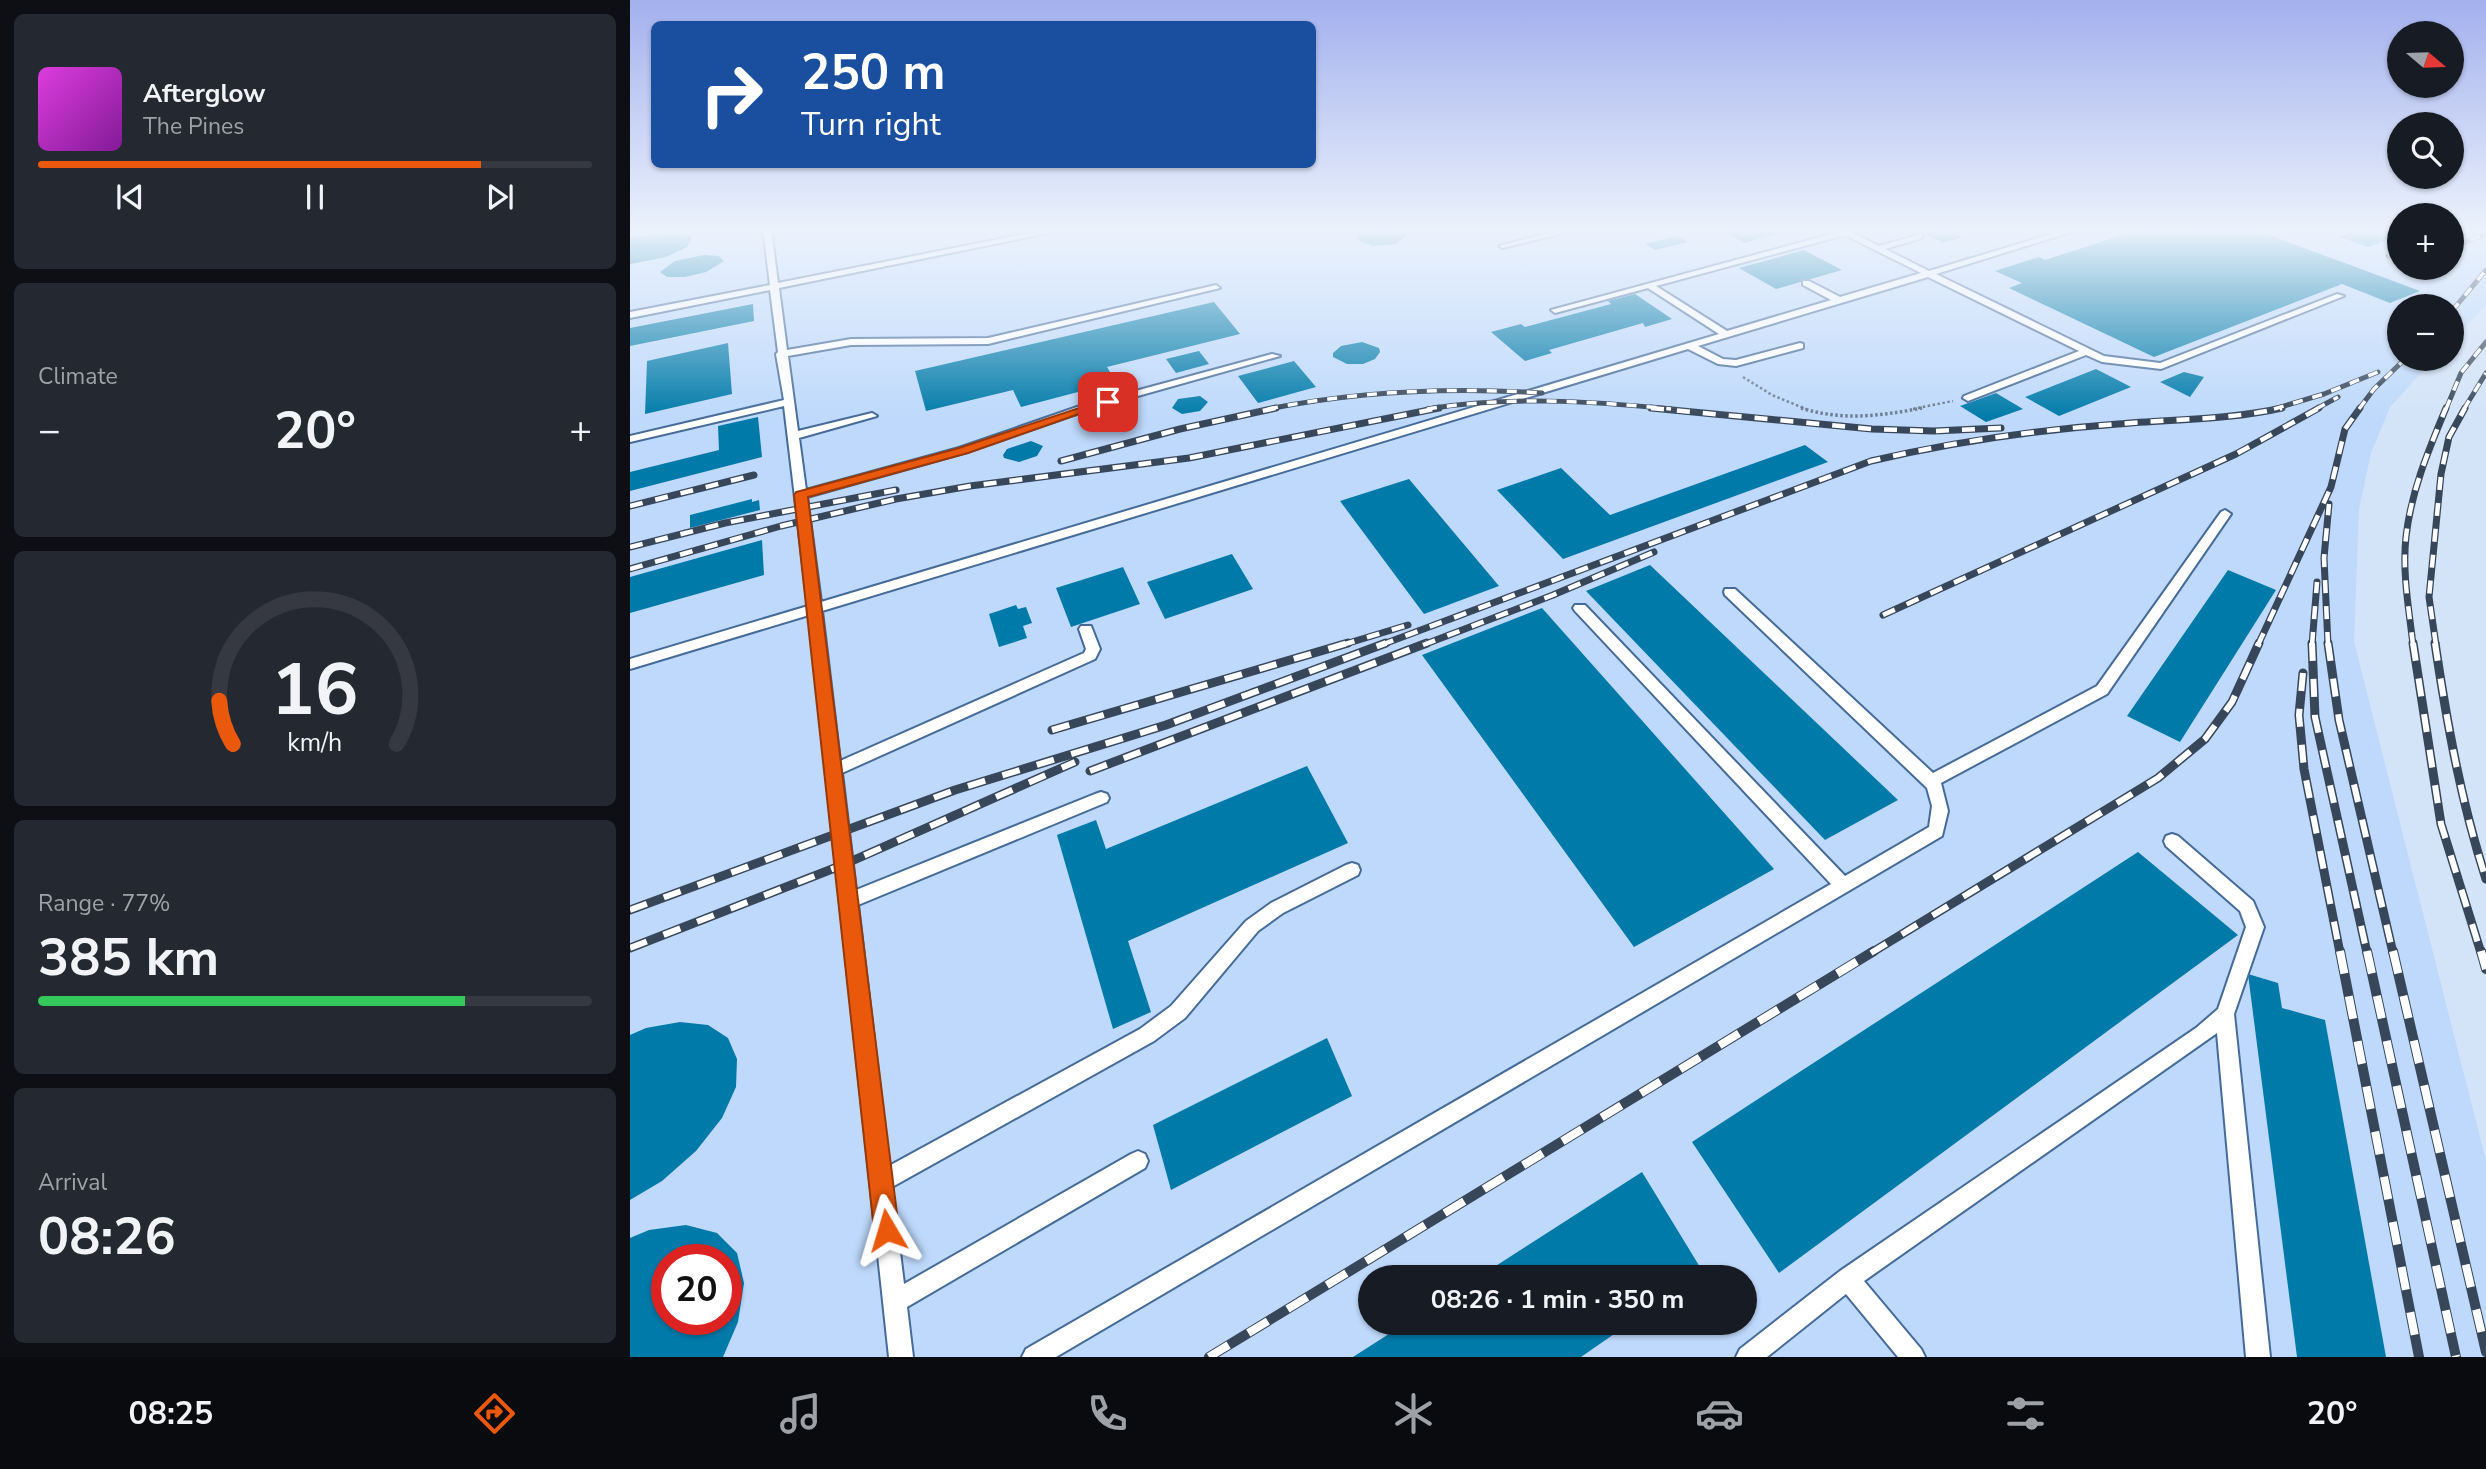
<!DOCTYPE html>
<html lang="en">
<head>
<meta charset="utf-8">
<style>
  body { margin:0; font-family:"Nunito Sans",sans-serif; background:#242831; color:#f1f3f6; height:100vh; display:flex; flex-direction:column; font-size:26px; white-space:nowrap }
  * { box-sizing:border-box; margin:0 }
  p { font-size:23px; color:#9ea1a6 }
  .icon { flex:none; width:38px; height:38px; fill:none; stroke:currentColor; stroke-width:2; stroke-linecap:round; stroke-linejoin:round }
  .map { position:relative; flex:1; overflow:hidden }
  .side { display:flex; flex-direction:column; gap:14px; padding:14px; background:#0d0f14; width:630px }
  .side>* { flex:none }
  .guide { position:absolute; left:21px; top:21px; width:665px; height:147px; border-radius:10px; box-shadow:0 2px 5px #0004; background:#1a4fa0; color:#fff; overflow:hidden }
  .needle { width:46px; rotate:109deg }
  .tools { position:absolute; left:1757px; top:21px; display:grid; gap:14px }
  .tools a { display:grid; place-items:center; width:77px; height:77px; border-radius:50%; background:#171b24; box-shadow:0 2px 5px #0004; font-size:35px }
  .speed { position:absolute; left:21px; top:1244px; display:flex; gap:14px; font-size:35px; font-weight:700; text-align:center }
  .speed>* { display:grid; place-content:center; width:91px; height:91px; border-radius:50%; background:#171b24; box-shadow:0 2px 5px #0004; line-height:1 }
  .speed .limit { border:10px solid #d22; background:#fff; color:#111 }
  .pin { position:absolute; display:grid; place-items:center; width:60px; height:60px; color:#fff; margin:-30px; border-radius:14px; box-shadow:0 4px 10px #0006 }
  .me { position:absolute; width:77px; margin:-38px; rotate:353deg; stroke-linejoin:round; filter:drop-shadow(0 0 5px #0008) }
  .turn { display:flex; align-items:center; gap:24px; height:147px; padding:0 35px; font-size:32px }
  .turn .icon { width:91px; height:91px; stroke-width:2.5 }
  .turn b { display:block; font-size:49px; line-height:60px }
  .big { font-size:52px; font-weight:700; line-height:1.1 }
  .side .widget { flex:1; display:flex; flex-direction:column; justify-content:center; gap:10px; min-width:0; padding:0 24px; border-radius:10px; background:#242831 }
  .side .dial { align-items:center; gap:0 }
  .dial svg { height:182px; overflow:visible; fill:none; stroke:#363941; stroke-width:7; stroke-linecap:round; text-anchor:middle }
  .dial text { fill:#f1f3f6; stroke:none }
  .song { display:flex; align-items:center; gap:21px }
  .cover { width:84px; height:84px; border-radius:10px; background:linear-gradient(135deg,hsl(300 70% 55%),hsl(290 70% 35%)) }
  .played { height:7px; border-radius:4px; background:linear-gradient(90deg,#ea580c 80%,#363941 80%) }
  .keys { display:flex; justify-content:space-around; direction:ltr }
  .heat { display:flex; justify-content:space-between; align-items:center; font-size:38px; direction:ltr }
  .charge { height:10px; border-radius:5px; background:linear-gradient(90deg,#34c759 77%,#363941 0) }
  .trip { position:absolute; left:728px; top:1265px; width:399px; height:70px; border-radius:35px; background:#171b24; box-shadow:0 2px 5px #0004; font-weight:700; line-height:70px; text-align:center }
  .tab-bar { display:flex; height:112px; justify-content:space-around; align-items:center; background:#090b0e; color:#9ea1a6 }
  .tab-bar .icon { width:49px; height:49px }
  .tab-bar .on { color:#ea580c }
  .tab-bar b { font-size:32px; color:#f1f3f6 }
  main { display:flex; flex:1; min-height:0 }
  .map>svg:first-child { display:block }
  .built { fill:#bed9fc; fill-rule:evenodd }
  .building { fill:#007aa9; fill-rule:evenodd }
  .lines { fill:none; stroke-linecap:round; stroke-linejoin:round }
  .lane-casing { stroke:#466b98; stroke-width:4 }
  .path-far1 { stroke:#6d7d90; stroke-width:2.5; stroke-dasharray:2.5 2.5; stroke-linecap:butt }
  .path { stroke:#6d7d90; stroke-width:3.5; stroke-dasharray:2.5 2.5; stroke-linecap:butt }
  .lane { fill:#fff; fill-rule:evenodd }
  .rail-far3-casing { stroke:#374659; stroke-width:5 }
  .rail-far2-casing { stroke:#374659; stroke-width:7 }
  .rail-far1-casing { stroke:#374659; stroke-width:9 }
  .rail-casing { stroke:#374659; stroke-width:10 }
  .rail-far3 { stroke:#fff; stroke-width:3.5; stroke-dasharray:10; stroke-linecap:butt }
  .rail-far2 { stroke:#fff; stroke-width:4.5; stroke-dasharray:13; stroke-linecap:butt }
  .rail-far1 { stroke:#fff; stroke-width:6; stroke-dasharray:18; stroke-linecap:butt }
  .rail { stroke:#fff; stroke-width:8; stroke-dasharray:23; stroke-linecap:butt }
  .route { fill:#ea580c; stroke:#983908; stroke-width:2 }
</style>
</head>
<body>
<main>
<section class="side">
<div class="widget">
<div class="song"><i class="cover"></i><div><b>Afterglow</b><p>The Pines</p></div></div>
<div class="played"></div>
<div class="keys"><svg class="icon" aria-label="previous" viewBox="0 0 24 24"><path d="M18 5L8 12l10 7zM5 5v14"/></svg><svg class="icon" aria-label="pause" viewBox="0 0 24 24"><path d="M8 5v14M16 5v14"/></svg><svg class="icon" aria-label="next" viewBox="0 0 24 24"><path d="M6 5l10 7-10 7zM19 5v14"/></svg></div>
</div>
<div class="widget"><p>Climate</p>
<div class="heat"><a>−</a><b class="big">20°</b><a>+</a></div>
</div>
<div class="widget dial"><svg viewBox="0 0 100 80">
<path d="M14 69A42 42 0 1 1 86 69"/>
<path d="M14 69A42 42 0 0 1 8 50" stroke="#ea580c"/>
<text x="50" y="56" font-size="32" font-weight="700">16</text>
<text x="50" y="72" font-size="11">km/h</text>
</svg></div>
<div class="widget"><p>Range · 77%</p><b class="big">385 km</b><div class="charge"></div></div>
<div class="widget"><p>Arrival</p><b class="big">08:26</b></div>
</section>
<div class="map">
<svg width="1856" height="1357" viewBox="0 0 1856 1357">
  <rect width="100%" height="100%" fill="#d3e3f8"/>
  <path class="built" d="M0,229H1769V268H1822V229H1856V306L1822,339V306H1769V359H1804L1760,407L1741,453L1729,509L1724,642L1856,1161V1357H0ZM37,1260H96V1320H37ZM740,1278H1115V1323H740Z"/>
  <path class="building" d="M736,229H772L777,235L766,244L743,246L727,240L729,233Z
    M1090,229H1137L1146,234L1114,243Z
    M1306,229H1317L1333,237L1313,243L1293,233Z
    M1511,229H1534L1544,233L1556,229H1623L1790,291L1760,303L1712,284L1524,357L1379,288L1392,283L1365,271L1409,257L1415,260Z
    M1732,229H1769V236L1738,247L1710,237Z
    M45,232L55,234L61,237V241L57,247L36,257L0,264V238Z
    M1048,236L1058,242L1025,250L1015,244Z
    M1174,250L1212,270L1146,289L1109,268Z
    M74,255L89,256L94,261L76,272L55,277H37L30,272L45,261Z
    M1005,294L1042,319L1015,327L1013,323L919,350L922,353L895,361L861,332L891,324L895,327L981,304L978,301Z
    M584,302L610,334L477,367L486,382L391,407L383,390L296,411L285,371Z
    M123,304L124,321L0,346V328Z
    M732,342L749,348L750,352L745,359L733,364H717L703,357V353L711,346Z
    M98,343L102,394L15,414L17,361Z
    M569,351L579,364L546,373L536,359Z
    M664,361L686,387L628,403L608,376Z
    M1466,369L1501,387L1429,416L1395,397Z
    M1554,372L1574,377L1560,397L1530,382Z
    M1366,393L1393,409L1356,422L1330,406Z
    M570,396L578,402L570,411L552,414L542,408L548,399Z
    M128,417L132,457L0,491V472L89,450L88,426Z
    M401,441L413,446L407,456L389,462L374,458L373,455L377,449Z
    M1175,445L1198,462L933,559L867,490L931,468L980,515Z
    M779,479L869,586L794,614L710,501Z
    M122,499V502L129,500L130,510L60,528V515Z
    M132,540L134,575L0,613V577Z
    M602,554L623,589L535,619L517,582Z
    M1020,565L1268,800L1195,840L956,591Z
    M493,567L510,604L441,627L426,588Z
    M1598,570L1646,590L1550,742L1497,716Z
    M386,605L388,609L396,607L402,623L393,626L397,638L369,647L359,614Z
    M912,608L1144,869L1004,947L792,655Z
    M677,766L718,843L498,941L521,1012L483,1029L427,835L466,820L476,849Z
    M1508,852L1608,935L1149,1273L1062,1142Z
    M1618,974L1648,983L1652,1008L1695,1020L1756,1357H1667Z
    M50,1022L78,1025L98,1038L107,1059L106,1087L92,1118L66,1151L32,1181L0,1200V1035L16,1028Z
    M697,1038L722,1096L541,1190L523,1125Z
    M1012,1172L1073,1272L1065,1278H847Z
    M56,1225L87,1233L107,1253L114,1283L108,1322L93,1357H0V1238L19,1230ZM37,1260H96V1320H37Z
    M776,1323H1000L951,1357H723Z"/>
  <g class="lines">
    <defs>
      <path id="lane" d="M133,229H141L148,283L420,229H438L149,288L157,350L221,339L358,338L586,285L590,288L358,344L221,345L158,356L168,431L242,413L247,416L169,438L176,490L329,448L450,406L642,354L650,356L458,410L337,452L177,497L191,602L1089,334L1018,288L925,313L921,310L1209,232L1204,229H1215L1249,246L1292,234V238L1255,249L1299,271L1438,229H1451L1306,274L1474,356L1530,363L1707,294L1714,296L1531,369L1472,362L1456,355L1338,401L1333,398L1334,396L1449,351L1298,277L1068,346L1093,359L1106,360L1170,343L1173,344V348L1106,366L1088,364L1058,349L192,611L210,761L454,653L456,649L449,629L451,626H461L470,649L465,659L212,773L226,890L465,794L471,792L477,794L479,798L477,802L228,905L259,1166L510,1029L541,1006L616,921L641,903L716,865L722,863L728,865L730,870L728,875L653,913L628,931L555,1018L524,1041L262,1187L274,1284L501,1154L508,1151L515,1154L518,1161L515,1168L277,1307L283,1357H259L179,615L0,669V659L178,606L154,406L0,442V436L154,400L146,354L148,352L140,290L0,318V312L140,285ZM1215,235L1291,273L1210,297L1179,281H1173V285L1201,300L1097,331L1026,286Z
        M934,229H949L873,248L869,246Z
        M1595,510L1601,514L1477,694L1311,783L1318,811L1312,836L426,1357H392L396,1349L1201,884L945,611L943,608L945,605H955L1215,876L1299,827L1302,806L1297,788L1095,595L1094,592L1095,589H1105L1303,773L1467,686L1591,512Z
        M1542,834L1548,836L1623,901L1634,927L1604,1014L1640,1357H1616L1587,1033L1234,1281L1291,1349L1295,1357H1268L1216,1294L1137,1357H1106L1110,1349L1210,1271L1566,1028L1588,1009L1616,927L1610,911L1536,846L1534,841L1536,836Z"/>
    </defs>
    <use href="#lane" class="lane-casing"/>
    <path class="path-far1" d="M1113,377L1142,395L1176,409
      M1283,409L1323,401"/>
    <path class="path" d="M1171,408C1212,421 1250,416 1292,408"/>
    <use href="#lane" class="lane"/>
    <defs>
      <path id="rail-far3" d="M1822,233L1831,229
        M1822,247L1856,234
        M1758,256L1769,252
        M1822,311L1856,270
        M638,409C729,391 819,387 912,393
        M797,409C877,396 960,401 1041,409
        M1644,409L1694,394L1748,372
        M1686,409L1708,397
        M1729,409L1744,389L1775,359
        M1816,409L1831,373L1856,342
        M1834,409L1856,373"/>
      <path id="rail-far2" d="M1021,408L1242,429L1304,431L1371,428
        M431,461L550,429L646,408
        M0,506L124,475
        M0,547L95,523L266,490
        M0,569L151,526L266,499L340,486L559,458L809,408
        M1253,615L1606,454L1689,408
        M712,645L778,625
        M751,645L1241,461C1322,442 1405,430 1488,424C1543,419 1598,420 1652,408
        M793,645L923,595L1024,552
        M1628,645L1701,487L1715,429L1730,408
        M1682,645L1687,582
        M1698,645L1694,558L1699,504
        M1783,645C1779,609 1772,572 1776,537C1781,491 1799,449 1816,408
        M1806,645L1799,597L1811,474L1819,437L1835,408"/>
      <path id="rail-far1" d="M1682,643L1685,717L1737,953
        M1698,643L1709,720L1763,953
        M1783,643L1811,824L1851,953
        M1805,643C1817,723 1831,802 1856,879
        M1673,673L1669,715L1674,769L1710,953
        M422,730L718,643
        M460,771L797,643
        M0,910L325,790L536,725L756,643
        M0,948L215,864L445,762
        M1241,953L1528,778L1575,739L1602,702L1629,643"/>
      <path id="rail" d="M1710,951L1789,1357
        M1737,951L1826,1357
        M1763,951L1856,1352
        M1851,951L1856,969
        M579,1357L1244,951"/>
    </defs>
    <use href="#rail-far3" class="rail-far3-casing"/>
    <use href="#rail-far2" class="rail-far2-casing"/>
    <use href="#rail-far1" class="rail-far1-casing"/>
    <use href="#rail" class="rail-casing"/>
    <use href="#rail-far3" class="rail-far3"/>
    <use href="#rail-far2" class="rail-far2"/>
    <use href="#rail-far1" class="rail-far1"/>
    <use href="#rail" class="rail"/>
  </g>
  <linearGradient id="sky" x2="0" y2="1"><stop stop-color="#a3b0ed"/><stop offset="0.55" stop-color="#ebf2fc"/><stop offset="1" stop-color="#ebf2fc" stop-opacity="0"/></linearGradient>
  <rect width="1856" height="419" fill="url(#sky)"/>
  <path class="route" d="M473,400L483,402L338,453L178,497L269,1230L265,1238L257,1242L248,1238L244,1230L164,495L166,492L329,448Z"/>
</svg>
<div class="tools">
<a><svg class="needle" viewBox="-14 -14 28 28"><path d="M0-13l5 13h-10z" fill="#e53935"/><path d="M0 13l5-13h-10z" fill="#9ea1a6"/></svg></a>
<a><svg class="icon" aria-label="search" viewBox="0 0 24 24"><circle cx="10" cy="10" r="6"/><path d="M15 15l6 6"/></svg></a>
<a>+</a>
<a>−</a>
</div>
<div class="speed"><div class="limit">20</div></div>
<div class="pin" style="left:478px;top:402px;background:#d93025"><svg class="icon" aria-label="arrive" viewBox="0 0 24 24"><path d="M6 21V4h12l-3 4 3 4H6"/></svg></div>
<svg class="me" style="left:257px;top:1230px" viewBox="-20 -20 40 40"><path d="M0-17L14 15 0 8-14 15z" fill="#ea580c" stroke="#fff" stroke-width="4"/></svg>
<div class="trip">08:26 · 1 min · 350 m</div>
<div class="guide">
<div class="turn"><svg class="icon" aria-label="right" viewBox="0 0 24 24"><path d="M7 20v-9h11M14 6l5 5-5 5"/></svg><div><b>250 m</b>Turn right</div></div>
</div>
</div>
</main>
<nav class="tab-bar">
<b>08:25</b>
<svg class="icon on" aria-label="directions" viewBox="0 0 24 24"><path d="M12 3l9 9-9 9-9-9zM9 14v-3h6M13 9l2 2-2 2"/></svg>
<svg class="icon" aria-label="music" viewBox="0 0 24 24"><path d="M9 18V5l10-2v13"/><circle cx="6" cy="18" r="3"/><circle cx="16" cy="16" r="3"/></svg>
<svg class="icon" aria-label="phone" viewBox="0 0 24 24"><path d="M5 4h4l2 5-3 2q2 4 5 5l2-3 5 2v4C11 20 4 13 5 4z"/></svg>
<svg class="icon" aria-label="climate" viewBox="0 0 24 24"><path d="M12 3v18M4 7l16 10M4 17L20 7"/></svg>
<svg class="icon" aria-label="car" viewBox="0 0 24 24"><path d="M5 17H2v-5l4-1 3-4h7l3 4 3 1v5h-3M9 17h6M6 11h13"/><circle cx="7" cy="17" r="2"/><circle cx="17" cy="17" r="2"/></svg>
<svg class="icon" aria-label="filters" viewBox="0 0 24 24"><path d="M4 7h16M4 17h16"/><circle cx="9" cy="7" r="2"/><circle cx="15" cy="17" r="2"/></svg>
<b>20°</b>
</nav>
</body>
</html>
